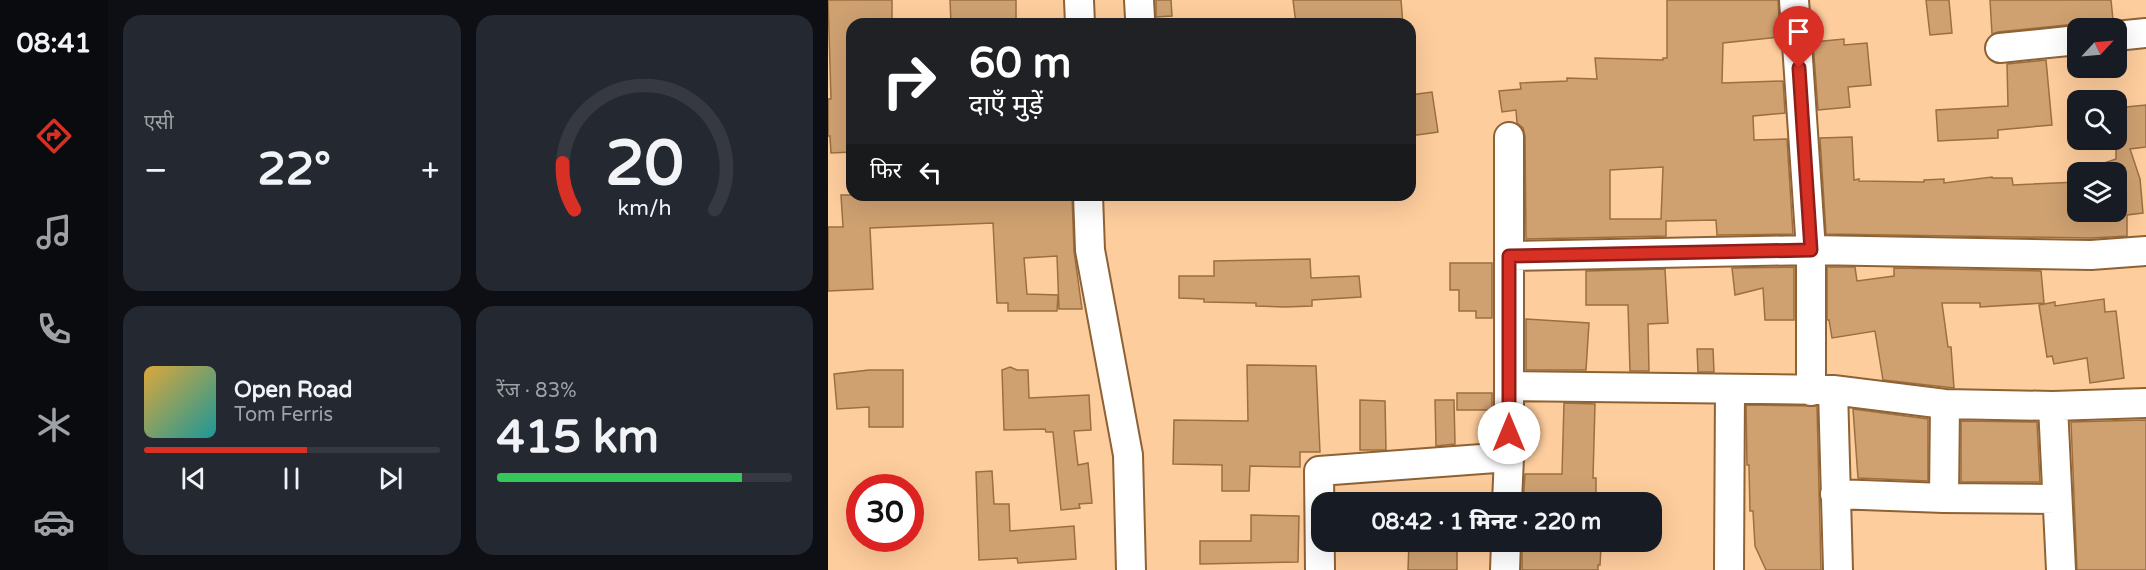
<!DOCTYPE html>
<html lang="hi">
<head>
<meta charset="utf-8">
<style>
  body { margin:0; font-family:"Varela Round","Noto Sans Devanagari",sans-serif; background:#242831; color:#f1f3f6; height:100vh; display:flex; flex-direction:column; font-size:22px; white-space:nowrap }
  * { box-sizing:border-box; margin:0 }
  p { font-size:20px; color:#9ea1a6 }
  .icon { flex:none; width:33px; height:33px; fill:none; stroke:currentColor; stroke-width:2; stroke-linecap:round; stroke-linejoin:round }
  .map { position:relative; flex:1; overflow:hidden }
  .details { display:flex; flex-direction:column; gap:15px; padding:15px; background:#0d0f14; width:720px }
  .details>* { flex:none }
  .top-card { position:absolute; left:18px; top:18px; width:570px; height:183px; border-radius:18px; box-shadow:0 6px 24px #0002; background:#202124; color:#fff; overflow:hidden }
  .needle { width:39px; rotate:64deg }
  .buttons { position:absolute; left:1239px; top:18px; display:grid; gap:12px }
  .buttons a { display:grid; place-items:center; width:60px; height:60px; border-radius:12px; background:#171b24; box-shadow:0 6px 24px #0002; font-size:30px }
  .speed { position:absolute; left:18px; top:474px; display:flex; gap:12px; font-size:30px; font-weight:700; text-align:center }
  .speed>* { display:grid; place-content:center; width:78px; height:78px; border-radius:50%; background:#171b24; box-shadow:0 6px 24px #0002; line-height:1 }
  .speed .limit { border:9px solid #d22; background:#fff; color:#111 }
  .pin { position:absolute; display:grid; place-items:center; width:51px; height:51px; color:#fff; margin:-62px -26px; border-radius:50% 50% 50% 0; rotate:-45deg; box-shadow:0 0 6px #0007 }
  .pin .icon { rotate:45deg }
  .me { position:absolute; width:66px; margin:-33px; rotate:0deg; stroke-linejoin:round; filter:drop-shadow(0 0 4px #0008) }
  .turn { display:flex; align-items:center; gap:21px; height:126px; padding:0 24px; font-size:27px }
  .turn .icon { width:78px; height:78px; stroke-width:2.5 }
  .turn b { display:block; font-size:42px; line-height:51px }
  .then { display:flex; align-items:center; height:57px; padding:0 24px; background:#0003; gap:12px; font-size:22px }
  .big { font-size:45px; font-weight:800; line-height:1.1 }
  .details .widget { flex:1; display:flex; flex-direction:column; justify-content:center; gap:9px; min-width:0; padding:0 21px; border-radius:18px; background:#242831 }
  .details .dial { align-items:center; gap:0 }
  .dial svg { height:156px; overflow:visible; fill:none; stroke:#363941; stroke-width:7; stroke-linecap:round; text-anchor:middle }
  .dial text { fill:#f1f3f6; stroke:none }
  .song { display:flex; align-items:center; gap:18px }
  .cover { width:72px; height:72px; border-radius:9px; background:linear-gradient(135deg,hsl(40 70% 55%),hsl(180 70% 35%)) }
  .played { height:6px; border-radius:3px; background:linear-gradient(90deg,#d93025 55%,#363941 55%) }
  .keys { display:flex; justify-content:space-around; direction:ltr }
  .heat { display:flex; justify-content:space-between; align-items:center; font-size:33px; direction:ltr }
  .charge { height:9px; border-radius:4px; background:linear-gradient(90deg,#34c759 83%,#363941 0) }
  .details .tiles { flex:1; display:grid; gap:15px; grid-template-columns:repeat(2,1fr) }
  .trip { position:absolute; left:483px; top:492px; width:351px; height:60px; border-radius:18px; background:#171b24; box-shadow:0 6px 24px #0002; font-weight:800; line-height:60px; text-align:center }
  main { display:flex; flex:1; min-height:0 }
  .dock { display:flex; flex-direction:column; width:108px; justify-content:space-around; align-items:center; background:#090b0e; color:#9ea1a6 }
  .dock .icon { width:42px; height:42px }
  .dock .active { color:#d93025 }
  .dock b { font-size:27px; color:#f1f3f6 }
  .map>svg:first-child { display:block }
  .building { fill:#cfa171; stroke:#9b6f41; stroke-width:1.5; fill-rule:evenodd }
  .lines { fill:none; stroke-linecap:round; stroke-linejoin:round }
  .minor-casing { stroke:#8e6234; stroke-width:32 }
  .minor { stroke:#fff; stroke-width:28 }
  .route-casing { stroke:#8d1f18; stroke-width:15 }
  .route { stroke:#d93025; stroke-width:10 }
</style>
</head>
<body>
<main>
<nav class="dock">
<b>08:41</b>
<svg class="icon active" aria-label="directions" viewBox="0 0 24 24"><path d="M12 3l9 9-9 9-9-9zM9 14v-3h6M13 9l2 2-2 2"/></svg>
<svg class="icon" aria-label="music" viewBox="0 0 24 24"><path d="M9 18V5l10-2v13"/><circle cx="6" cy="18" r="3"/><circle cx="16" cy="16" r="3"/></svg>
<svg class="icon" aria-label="phone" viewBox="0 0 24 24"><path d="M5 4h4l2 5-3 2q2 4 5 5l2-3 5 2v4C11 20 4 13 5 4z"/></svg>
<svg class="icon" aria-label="climate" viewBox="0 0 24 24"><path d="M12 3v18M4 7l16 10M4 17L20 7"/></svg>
<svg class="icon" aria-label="car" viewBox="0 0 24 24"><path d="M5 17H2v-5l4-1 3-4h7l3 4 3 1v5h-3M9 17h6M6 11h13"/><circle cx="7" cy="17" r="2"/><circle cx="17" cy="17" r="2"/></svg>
</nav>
<section class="details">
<div class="tiles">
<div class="widget"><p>एसी</p>
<div class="heat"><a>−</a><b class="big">22°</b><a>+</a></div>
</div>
<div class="widget dial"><svg viewBox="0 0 100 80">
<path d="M14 69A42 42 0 1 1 86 69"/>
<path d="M14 69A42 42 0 0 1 8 45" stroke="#d93025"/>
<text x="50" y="56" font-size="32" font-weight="700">20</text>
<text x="50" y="72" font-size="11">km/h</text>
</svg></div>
<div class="widget">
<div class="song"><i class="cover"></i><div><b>Open Road</b><p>Tom Ferris</p></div></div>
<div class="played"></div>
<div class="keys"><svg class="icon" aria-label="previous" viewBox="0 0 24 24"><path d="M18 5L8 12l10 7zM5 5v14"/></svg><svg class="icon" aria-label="pause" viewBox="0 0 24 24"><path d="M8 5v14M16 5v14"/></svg><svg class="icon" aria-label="next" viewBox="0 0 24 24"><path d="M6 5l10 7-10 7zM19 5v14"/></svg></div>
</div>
<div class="widget"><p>रेंज · 83%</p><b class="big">415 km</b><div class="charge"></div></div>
</div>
</section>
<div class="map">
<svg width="1318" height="570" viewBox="0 0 1318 570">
  <rect width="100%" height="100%" fill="#fecd9d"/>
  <path class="building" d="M0,0H64V24H24V152L3,153L2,136H0V99H3Z
    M122,0H188V24H123Z
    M328,0H343L344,16L328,17Z
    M465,0H573L575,24H468Z
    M839,0H950L952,37L895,43L894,83L955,81L957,113L925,116L926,140L959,139L965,234L889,235L888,220L838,221V236L698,239L697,136L695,128L689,123L688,110L674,112L671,91L693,89L692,83L739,81V78L769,79L767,58L835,60V58H839ZM835,167L833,219H782V170Z
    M1098,0H1121L1124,33L1102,35Z
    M1162,0H1283L1285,20L1278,23L1273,28H1261L1256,25L1248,24L1170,32L1164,34Z
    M1016,39V45L1039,43L1043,85L1020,87L1022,107L990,110L985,42Z
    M1218,60L1224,125L1170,130V138L1110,141L1108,110L1180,106L1179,64Z
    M604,92L610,132L582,136V95Z
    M1318,105V147L1302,149L1312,179L1315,213L1299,215V236L1263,238L998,234L992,138L1024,137L1026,180L1031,179V181L1096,182V180L1116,179V183L1164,177V178H1184L1185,185L1250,182V212H1288V172H1257L1256,170L1288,159V108Z
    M13,195H244L246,251L254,309H231L229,256L196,258L199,294L230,295L229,311H180V303H169L165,223L42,228L45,289L0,291V227H15Z
    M482,259L483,278L531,276L533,297L484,300V306L457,307L428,306V303L376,302V299L351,298V276H386V261Z
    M622,263H664V318H648V311H631V290H622Z
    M966,267V320H937L935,288L907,295L904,268Z
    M999,267H1027L1029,281L1066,276V268L1213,271L1216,303L1152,307V303H1114L1120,347H1123L1126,388L1055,380L1047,331L1004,338L1001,320H999Z
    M837,269L840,323L820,324L821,371H802L800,305H758V271Z
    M1276,299L1277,312L1288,311L1296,378L1262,383L1259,358L1226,364L1224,356L1219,357L1211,305L1227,302V306Z
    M698,319L761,323L758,370H698Z
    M869,349H885L886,372H870Z
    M419,365L488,366L492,452H472V467L422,466L421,491H394V465L345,464L346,420L420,421Z
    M182,367L189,370H200L201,398L261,395L263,430L246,431L250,465L260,463L264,503L251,504L252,508L233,510L225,432H218L217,429L176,430L174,370Z
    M41,370H75V427H41V407L9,409L6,374Z
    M629,393H664V410H629Z
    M532,400L557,401L558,450H532Z
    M607,400H626L627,444L608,446Z
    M736,403L767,404L765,478H768V502H695L697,474H734Z
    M918,405L989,406L993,570H938L927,546L925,511H922L921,465H919Z
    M1025,409L1100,419V481L1030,478Z
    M1318,420V570H1249L1243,422Z
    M1133,421L1209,422L1212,482H1133Z
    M164,471L166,504H181L182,531L246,526L248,559L190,563L189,558L151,560L148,472Z
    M423,515L471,516L470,562L372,564V541H423Z
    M581,542H629V570H580Z
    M694,542H770V547H773L772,565H770V570H694Z"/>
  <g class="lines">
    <defs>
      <path id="minor" d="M251,0L252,24
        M311,0L312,18
        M966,0L983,250V391
        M1288,36L1318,33
        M1172,48L1250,40
        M260,195L262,250L300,455L303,570
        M681,256L983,250L1263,255L1318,251
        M681,386L1005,390L1117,404L1225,406L1318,403
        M1005,390L1010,570
        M1225,406L1233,570
        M1007,494L1116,498L1229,499
        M1116,498L1117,404
        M679,502L681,457
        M492,570L491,471L681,457V137
        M677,570L678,542
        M901,570L902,389"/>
    </defs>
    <use href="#minor" class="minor-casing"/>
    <use href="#minor" class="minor"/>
  </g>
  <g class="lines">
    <defs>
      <path id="route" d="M681,433V256L983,250L971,68"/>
    </defs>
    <use href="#route" class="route-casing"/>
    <use href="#route" class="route"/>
  </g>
</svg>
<div class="buttons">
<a><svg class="needle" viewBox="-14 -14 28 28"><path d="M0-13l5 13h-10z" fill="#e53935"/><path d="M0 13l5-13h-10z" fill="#9ea1a6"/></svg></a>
<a><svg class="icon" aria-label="search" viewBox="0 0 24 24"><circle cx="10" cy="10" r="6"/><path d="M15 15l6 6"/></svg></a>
<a><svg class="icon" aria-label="layers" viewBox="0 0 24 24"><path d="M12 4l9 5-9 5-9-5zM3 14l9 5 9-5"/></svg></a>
</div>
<div class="speed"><div class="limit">30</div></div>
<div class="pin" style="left:971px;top:68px;background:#d93025"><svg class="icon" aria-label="arrive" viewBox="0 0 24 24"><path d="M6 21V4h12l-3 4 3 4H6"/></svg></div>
<svg class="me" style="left:681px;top:433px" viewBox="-20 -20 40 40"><circle r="19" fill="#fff"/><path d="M0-13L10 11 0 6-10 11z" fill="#d93025"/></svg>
<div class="trip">08:42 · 1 मिनट · 220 m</div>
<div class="top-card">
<div class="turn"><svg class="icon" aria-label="right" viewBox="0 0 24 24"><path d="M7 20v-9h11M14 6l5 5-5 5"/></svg><div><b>60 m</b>दाएँ मुड़ें</div></div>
<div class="then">फिर<svg class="icon" aria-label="left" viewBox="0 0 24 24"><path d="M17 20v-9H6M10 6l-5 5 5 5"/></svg></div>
</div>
</div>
</main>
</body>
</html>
